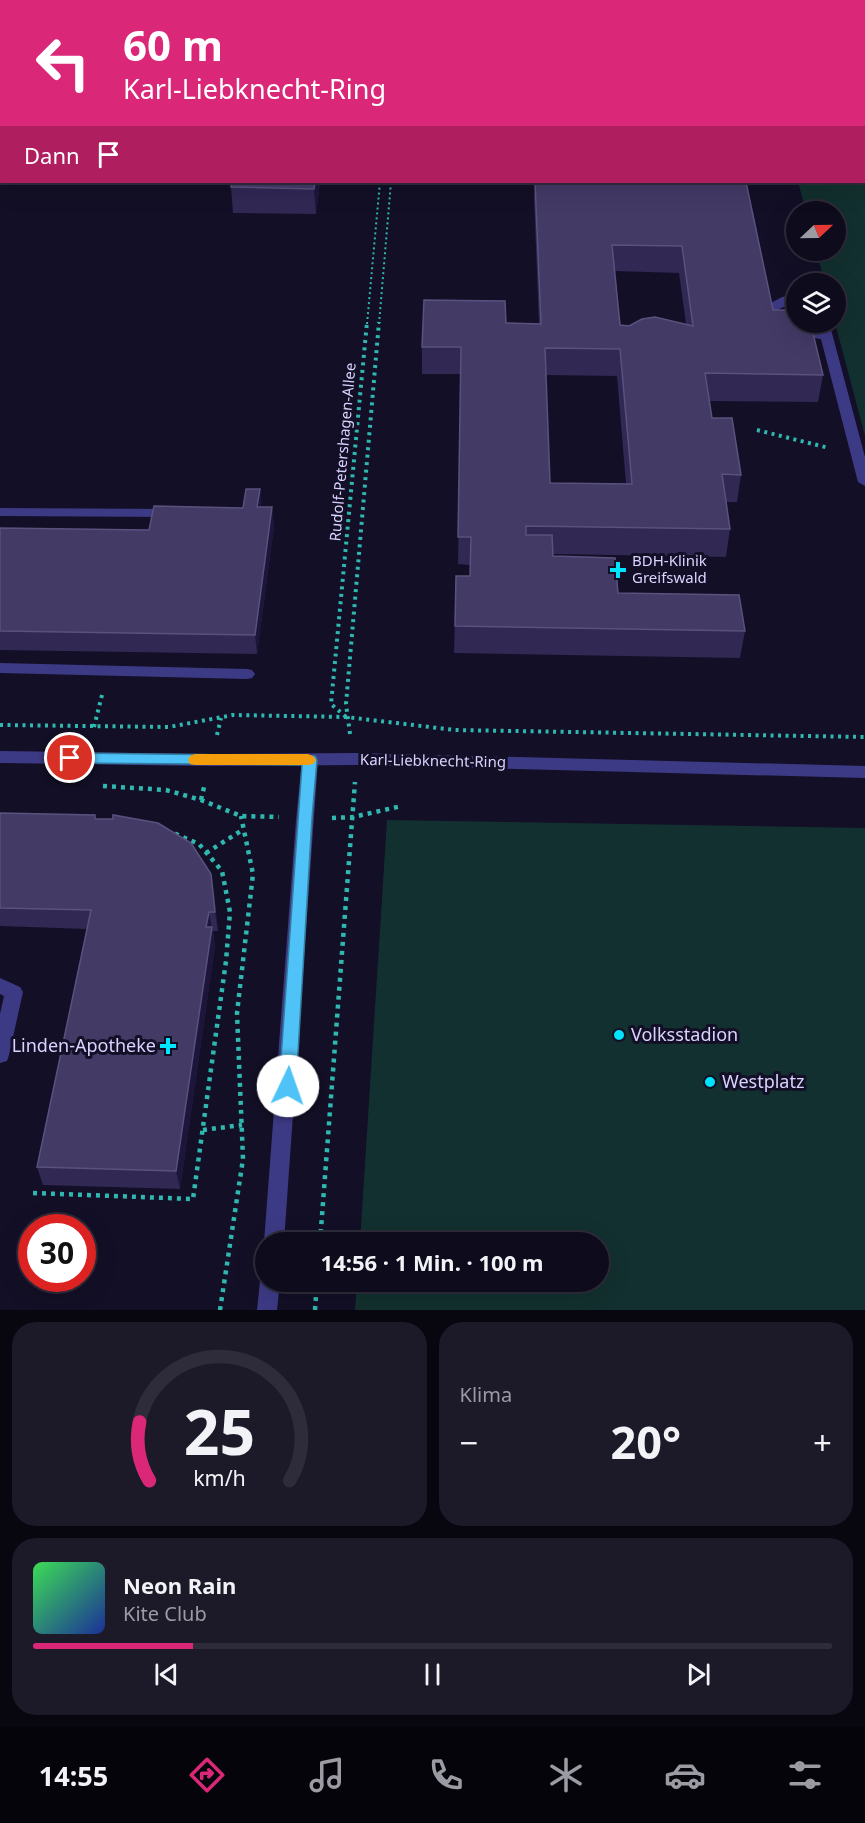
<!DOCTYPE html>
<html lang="de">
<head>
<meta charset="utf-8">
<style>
  body { margin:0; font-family:"Noto Sans",sans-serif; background:#1c1929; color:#f1f3f6; height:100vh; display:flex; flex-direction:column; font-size:22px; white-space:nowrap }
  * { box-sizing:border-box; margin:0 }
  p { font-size:20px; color:#9b9ba3 }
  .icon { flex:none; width:33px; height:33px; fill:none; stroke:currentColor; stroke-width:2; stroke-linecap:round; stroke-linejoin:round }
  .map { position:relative; height:1310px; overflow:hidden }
  .details { display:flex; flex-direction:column; gap:12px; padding:12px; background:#08060f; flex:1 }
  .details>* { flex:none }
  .guide { position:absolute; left:0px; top:0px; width:866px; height:183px; box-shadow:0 6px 24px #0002,0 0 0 2px #2e2b3b; background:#db2777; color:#fff; overflow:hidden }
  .needle { width:39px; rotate:68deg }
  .buttons { position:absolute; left:786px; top:201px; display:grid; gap:12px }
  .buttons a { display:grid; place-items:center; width:60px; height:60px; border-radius:50%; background:#0e0b1c; box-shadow:0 6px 24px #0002,0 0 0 2px #2e2b3b; font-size:30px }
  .speed { position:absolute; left:18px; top:1214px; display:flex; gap:12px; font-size:30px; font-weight:700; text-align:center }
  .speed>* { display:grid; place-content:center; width:78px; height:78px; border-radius:50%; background:#0e0b1c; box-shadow:0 6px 24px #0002,0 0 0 2px #2e2b3b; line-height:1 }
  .speed .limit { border:9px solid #d22; background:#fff; color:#111 }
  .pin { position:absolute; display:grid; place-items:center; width:51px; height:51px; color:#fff; margin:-26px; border:3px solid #fff; border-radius:50%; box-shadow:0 2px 6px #0007 }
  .me { position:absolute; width:66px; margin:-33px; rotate:3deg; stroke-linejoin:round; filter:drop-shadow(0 0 4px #0008) }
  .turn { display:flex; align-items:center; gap:21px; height:126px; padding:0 24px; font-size:27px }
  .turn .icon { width:78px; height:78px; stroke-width:2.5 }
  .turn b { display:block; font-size:42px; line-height:51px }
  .then { display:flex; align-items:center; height:57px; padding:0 24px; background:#0003; gap:12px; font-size:22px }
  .big { font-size:45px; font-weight:700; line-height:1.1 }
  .details .card { flex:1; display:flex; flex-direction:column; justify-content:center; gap:9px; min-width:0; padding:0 21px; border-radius:24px; background:#1c1929 }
  .details .dial { align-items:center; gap:0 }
  .dial svg { height:156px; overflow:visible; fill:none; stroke:#2e2b3b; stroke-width:7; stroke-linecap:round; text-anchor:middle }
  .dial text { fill:#f1f3f6; stroke:none }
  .song { display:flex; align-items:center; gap:18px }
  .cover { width:72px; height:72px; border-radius:9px; background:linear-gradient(135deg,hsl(130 70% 55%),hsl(230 70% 35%)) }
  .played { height:6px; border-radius:3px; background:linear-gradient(90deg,#db2777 20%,#2e2b3b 20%) }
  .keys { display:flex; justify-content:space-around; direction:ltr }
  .heat { display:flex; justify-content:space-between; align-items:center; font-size:33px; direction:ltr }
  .details .tiles { flex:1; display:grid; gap:12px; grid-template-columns:1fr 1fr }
  .card:last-child { grid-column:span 2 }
  .trip { position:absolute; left:255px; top:1232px; width:354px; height:60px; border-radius:30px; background:#0e0b1c; box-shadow:0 6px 24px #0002,0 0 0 2px #2e2b3b; font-weight:700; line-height:60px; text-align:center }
  .tabs { display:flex; height:96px; justify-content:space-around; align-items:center; background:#06040b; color:#9b9ba3 }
  .tabs .icon { width:42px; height:42px }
  .tabs .selected { color:#db2777 }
  .tabs b { font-size:27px; color:#f1f3f6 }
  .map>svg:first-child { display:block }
  .green { fill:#12302f }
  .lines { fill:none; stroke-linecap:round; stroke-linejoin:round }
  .path-far2 { stroke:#2fb8b0; stroke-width:2; stroke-dasharray:2 3; stroke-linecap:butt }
  .path-far1 { stroke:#2fb8b0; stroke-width:4; stroke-dasharray:3 4.5; stroke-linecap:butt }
  .path { stroke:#2fb8b0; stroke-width:4.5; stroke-dasharray:4 5; stroke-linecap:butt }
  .service { fill:#3d3a85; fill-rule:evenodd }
  .minor { fill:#3d3a85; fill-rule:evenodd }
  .tertiary { fill:#3d3a85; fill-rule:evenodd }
  .wall { fill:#312854; fill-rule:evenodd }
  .shaded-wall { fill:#1d163a }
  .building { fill:#433a66; stroke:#5a527e; stroke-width:1.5; fill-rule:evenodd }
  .route { fill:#4fc3f7; stroke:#337fa1; stroke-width:1.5 }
  .slow { fill:#f59e0b }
  .poi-dot { fill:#00e5ff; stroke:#130f26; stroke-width:2 }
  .labels { text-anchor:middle; stroke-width:6; stroke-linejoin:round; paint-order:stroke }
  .street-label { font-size:15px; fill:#d9d4ff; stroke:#130f26 }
  .poi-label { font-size:15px; fill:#d9d4ff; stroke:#130f26; text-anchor:start }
  .near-poi-label { font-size:18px; fill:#d9d4ff; stroke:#130f26; text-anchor:start }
</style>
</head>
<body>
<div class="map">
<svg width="865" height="1310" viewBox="0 0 865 1310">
  <rect width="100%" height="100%" fill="#130f26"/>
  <path class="green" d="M755,0H865V436L835,323L836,284L825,283L816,251L836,250V212L806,211L798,182H864V2Z
    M387,820L865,828V1310H355L357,1281H598V1242H360Z"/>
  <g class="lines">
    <path class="path-far2" d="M864,180L865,183
      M367,324L380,182
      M379,324L391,182"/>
    <path class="path-far1" d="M757,430L829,448
      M346,717L331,704L367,322
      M0,725L169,727L233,715L346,717L455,730L865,737
      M94,727L102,695
      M350,734L346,704L379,322
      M217,735L221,718"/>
    <path class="path" d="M103,786L166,790L201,800L241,816L279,817
      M201,800L205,783
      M332,818L353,817L402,806
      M206,853L244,829
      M203,1130L242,1125
      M33,1193L193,1199L226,961L230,912L222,871L199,844L171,832
      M320,1242L355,782
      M220,1310L243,1159L237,1013L253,874L241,816
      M315,1310L317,1281"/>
    <path class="service" d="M796,295V302L779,309L777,316C788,328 804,330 819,331L817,322H829L865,457V486L858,482L821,339C800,336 779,335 765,317L769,304L782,297Z
      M0,508L173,509L180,513L173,517L0,516Z
      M0,663L247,669L252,670L255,674L252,678L247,679L0,673Z
      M0,978L20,987L23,992L9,1055L7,1061L0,1063V1014L4,996L0,994Z"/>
    <path class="minor" d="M310,754L316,756L318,760L284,1242H266V1246L264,1242L296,820L302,760L304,756Z
      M266,1273V1281H280L277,1310H257L260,1281Z"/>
    <path class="tertiary" d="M0,751L211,754L357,753L865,766V778L357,765L211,766L0,763Z"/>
  </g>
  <path class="wall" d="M0,0H151L149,2H2V67L0,66Z
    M206,0H335L333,2H204Z
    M232,182H320L316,214L233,213L231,187Z
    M535,182H746L773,310L805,329L823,375L818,402L709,401L712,418L741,475L737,502H726L730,529L726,557L553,554V556L618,593L745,631L740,658L454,653L456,576H470V565L458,564L461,374H422V347L506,323L539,324L534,197ZM615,271L679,273L686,324L620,325ZM546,375L617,376L626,484L550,483Z
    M260,489L261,507H272L274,526L257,654L0,650V528L149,530L243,508Z
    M0,813L96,819L211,874L214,893L218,931H213L215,946L180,1189L43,1185L37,1167L87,929L0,926Z"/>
  <path class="shaded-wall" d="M10,0H39V2H8Z
    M104,0H122L123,2H104Z
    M131,0H151L149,2H132Z
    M315,182H320V183L316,214L314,189Z
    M260,489L262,508L257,507Z
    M272,507L274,526L257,654L255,635Z
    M211,874L214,893L218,931L215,912Z
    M209,912L215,946L180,1189L176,1171L206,927Z"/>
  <path class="building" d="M0,0H10L8,2H2V20L0,19Z
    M50,0H111L109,2H48Z
    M206,0H305L313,2H204Z
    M2,21V30H0V23Z
    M232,182H315L314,189L231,187Z
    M535,182H746L773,310H796V322H803L805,329H812L823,375L705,373L712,418H732L741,475L722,474L730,529L526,526V535H552L553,556L615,558L618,593L739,595L745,631L455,626L456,576H470L471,537H458L461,347H422L424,300L505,301L506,323L541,324ZM612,245L682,246L693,326L655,317L642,319L629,326L620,325ZM545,348L620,349L632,484L550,483Z
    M246,489H260L257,507H272L255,635L0,631V528L149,530L154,506L243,508Z
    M0,813L95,815V819H113V815L158,823L191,843L211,874L215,912H209L206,927H212L176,1171L37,1167L91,910L0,908Z"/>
  <path class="route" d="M70,753L315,756L317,760L312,818L296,1086L294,1091L288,1093L282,1091L279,1086L302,765L70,763L65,762L63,758L65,754Z"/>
  <path class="slow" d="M195,754H308L313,756L316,760L313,764L308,765H195L190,764L188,760L190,756Z"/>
  <g class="poi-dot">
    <path d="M615 561h6v6h6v6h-6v6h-6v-6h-6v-6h6z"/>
    <circle cx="619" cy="1035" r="6"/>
    <path d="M165 1037h6v6h6v6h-6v6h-6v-6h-6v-6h6z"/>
    <circle cx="710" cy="1082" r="6"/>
  </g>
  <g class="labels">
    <g class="street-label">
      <text transform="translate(343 452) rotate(-85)" y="5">Rudolf-Petershagen-Allee</text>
      <text transform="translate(433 761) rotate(1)" y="5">Karl-Liebknecht-Ring</text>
    </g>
    <g class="poi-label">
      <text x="632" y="566">BDH-Klinik<tspan x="632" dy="17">Greifswald</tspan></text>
    </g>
    <g class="near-poi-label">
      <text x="631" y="1041">Volksstadion</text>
      <text x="156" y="1052" text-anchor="end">Linden-Apotheke</text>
      <text x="722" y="1088">Westplatz</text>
    </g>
  </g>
</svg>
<div class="buttons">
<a><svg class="needle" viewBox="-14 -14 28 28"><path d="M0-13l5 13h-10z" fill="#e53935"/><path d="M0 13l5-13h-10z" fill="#9b9ba3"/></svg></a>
<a><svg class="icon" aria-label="layers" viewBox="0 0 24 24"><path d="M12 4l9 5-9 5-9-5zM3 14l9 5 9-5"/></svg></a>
</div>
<div class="speed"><div class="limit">30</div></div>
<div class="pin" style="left:70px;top:758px;background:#d93025"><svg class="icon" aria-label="arrive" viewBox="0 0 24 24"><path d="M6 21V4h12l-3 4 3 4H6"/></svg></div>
<svg class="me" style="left:288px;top:1086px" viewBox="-20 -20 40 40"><circle r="19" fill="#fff"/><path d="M0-13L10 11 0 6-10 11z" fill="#4fc3f7"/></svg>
<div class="trip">14:56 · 1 Min. · 100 m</div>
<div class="guide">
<div class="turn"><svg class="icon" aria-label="left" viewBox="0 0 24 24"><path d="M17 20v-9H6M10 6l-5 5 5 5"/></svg><div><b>60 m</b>Karl-Liebknecht-Ring</div></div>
<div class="then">Dann<svg class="icon" aria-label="arrive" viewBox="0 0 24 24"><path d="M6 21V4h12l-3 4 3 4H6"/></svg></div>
</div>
</div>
<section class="details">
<div class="tiles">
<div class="card dial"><svg viewBox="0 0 100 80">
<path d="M14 69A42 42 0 1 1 86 69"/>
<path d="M14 69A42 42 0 0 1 9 39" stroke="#db2777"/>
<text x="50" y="56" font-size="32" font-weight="700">25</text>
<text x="50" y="72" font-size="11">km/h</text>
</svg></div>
<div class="card"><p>Klima</p>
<div class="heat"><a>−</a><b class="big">20°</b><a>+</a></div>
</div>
<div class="card">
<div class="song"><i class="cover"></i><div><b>Neon Rain</b><p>Kite Club</p></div></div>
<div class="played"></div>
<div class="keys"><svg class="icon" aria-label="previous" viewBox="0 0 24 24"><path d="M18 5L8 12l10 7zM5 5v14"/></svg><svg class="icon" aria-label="pause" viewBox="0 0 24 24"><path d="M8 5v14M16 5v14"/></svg><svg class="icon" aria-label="next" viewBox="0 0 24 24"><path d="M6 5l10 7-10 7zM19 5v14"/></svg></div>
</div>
</div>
</section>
<nav class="tabs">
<b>14:55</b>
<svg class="icon selected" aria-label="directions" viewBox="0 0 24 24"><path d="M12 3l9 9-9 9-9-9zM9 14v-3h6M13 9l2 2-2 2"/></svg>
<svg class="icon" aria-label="music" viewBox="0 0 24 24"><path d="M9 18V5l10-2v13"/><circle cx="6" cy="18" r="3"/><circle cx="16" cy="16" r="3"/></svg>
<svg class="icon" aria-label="phone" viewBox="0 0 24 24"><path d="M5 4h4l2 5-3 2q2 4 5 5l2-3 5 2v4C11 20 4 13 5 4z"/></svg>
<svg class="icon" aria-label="climate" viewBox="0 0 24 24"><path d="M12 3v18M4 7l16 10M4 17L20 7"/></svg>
<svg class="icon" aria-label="car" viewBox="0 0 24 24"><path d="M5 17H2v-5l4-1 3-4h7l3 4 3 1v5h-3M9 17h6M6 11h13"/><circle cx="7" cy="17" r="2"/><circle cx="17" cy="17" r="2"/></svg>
<svg class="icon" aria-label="filters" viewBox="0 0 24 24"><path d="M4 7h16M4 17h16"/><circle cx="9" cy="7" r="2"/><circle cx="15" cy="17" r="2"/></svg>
</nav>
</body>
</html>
